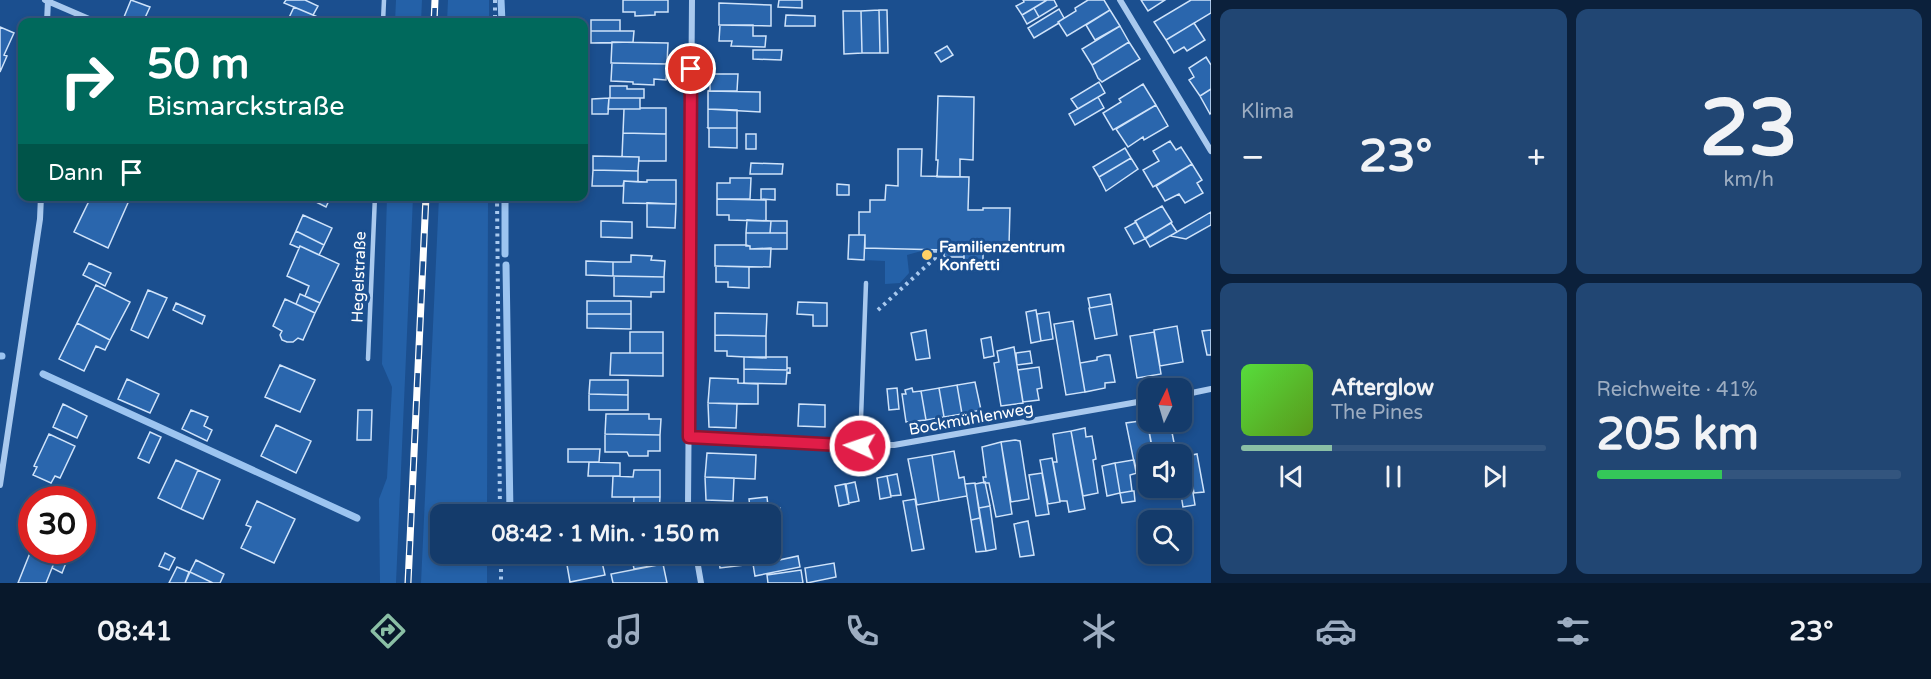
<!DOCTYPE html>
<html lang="de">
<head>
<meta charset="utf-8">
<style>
  body { margin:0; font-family:"Varela Round",sans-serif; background:#214673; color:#f1f3f6; height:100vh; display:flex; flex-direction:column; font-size:22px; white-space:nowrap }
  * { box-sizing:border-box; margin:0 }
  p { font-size:20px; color:#9dadc1 }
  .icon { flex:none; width:33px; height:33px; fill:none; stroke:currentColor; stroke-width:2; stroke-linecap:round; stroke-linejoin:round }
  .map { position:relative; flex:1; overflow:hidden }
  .drawer { display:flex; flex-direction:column; gap:9px; padding:9px; background:#0b203b; width:720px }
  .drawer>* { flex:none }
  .top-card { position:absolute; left:18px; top:18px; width:570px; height:183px; border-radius:12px; box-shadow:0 3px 9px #0003,0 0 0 2px #33557e; background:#00695c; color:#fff; overflow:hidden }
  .needle { width:39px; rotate:5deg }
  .buttons { position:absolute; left:1138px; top:378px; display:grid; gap:12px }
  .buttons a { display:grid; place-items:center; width:54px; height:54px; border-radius:12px; background:#143b6b; box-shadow:0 3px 9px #0003,0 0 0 2px #33557e; font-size:30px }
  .speed { position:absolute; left:18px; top:486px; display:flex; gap:12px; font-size:30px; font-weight:700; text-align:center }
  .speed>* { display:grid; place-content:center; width:78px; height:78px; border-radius:50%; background:#143b6b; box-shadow:0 3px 9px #0003,0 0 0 2px #33557e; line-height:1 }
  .speed .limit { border:9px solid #d22; background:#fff; color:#111 }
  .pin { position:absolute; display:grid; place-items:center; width:51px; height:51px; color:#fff; margin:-26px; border:3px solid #fff; border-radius:50%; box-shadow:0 2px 6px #0007 }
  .me { position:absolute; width:66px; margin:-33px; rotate:273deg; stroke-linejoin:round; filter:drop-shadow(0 0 4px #0008) }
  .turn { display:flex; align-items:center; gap:21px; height:126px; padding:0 30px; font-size:27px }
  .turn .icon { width:78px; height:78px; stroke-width:2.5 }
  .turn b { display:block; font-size:42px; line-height:51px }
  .then { display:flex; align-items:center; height:57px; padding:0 30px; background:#0003; gap:12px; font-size:22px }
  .big { font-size:45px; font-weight:700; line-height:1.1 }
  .drawer .card { flex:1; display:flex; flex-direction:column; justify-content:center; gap:9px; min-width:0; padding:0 21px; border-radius:12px; background:#214673 }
  .drawer .dial { align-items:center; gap:0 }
  .dial b { font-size:78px; line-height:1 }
  .song { display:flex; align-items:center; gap:18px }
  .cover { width:72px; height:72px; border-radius:9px; background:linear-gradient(135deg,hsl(110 70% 55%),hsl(90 70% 35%)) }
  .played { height:6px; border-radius:3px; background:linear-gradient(90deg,#8abfa5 30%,#33557e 30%) }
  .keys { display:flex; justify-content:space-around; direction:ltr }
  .heat { display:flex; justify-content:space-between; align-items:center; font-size:33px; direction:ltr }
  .charge { height:9px; border-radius:4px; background:linear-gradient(90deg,#34c759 41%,#33557e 0) }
  .drawer .tiles { flex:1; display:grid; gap:9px; grid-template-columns:repeat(2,1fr) }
  .trip { position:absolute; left:430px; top:504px; width:351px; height:60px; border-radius:12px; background:#143b6b; box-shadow:0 3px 9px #0003,0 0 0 2px #33557e; font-weight:700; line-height:60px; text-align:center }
  .tab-bar { display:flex; height:96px; justify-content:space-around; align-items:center; background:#08182b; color:#9dadc1 }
  .tab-bar .icon { width:42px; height:42px }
  .tab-bar .selected { color:#8abfa5 }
  .tab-bar b { font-size:27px; color:#f1f3f6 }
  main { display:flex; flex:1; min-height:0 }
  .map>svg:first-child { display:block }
  .green { fill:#2461a8 }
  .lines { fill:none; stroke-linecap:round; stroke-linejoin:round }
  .stream { stroke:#9cc4f0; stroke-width:7 }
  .building { fill:#2a66ad; stroke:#cfe3fa; stroke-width:1.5 }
  .path { stroke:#a9c9ee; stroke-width:4; stroke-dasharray:3 4.5; stroke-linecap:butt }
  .service { stroke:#a9c9ee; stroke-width:4.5 }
  .minor { stroke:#a9c9ee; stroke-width:6 }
  .rail-casing { stroke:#fff; stroke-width:7 }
  .rail { stroke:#1b4f8f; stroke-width:4.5; stroke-dasharray:14; stroke-linecap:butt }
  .route-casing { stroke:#92132f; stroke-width:15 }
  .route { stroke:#e11d48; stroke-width:10 }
  .poi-dot { fill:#ffd166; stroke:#1b4f8f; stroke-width:2 }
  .labels { text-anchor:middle; stroke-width:6; stroke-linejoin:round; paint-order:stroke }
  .poi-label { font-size:16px; font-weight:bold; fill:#fff; stroke:#1b4f8f; text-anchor:start }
  .street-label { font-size:16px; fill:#fff; stroke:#1b4f8f }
</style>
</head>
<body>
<main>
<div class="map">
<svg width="1211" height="583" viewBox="0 0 1211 583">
  <rect width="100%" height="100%" fill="#1b4f8f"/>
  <path class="green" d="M396,0H422L421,22H395Z
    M448,0H489V22H447Z
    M387,197H413L396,583H380L379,499L387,478L392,387L382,364Z
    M439,197H488L487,514H441V554H487V583H421Z
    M865,248L925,250L907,255L909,273L900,283L885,284V261L864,260Z"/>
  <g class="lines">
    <path class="stream" d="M501,0L502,22
      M505,196V254
      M506,265L510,514
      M0,356H2
      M43,374L357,518
      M511,554V561"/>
  </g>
  <path class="building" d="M131,0L150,7L143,22H136L124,17Z
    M286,0H305L318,6L313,15L284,3Z
    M623,0H668V12H655V15L635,16V12H623Z
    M779,0H802V8L778,7Z
    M1023,0H1047L1022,15L1016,6L1024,2Z
    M1047,0H1054L1057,6L1039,17L1034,8Z
    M1088,0H1104L1110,10L1067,36L1058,22L1076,11L1075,8Z
    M1141,0H1165L1148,11Z
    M1191,0H1211V13L1166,40L1154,22Z
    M719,3L771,5V26L719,25Z
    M294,7L313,15L329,22H287Z
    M1034,8L1039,17L1027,24L1022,15Z
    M1059,9L1064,18L1058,22L1059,23L1034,38L1028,28Z
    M879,10H887L888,53H880Z
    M879,10L880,53H862L861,11Z
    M1110,10L1120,26L1095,40L1086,25Z
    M843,11H861L862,53L844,54Z
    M786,15L815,16V26H785Z
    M591,20H620V31H591Z
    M1194,23L1205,40L1187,51L1184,47L1174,53L1166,40Z
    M720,25H753V36H766L765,47L731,46L732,41H719Z
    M1120,26L1129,42L1092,65L1082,49Z
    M0,27L14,33L4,55L7,56L0,72Z
    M591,31H634L633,42L591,43Z
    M612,42L668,43L667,64L611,63Z
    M1129,42L1140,59L1102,82L1098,78L1092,65Z
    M947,46L953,55L941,62L935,53Z
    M753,50H782L781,60L753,59Z
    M1206,57L1211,65V89L1200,96L1189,80L1194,77L1189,68Z
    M612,63L667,64L666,80L654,79V85L633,84V82L611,81Z
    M710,74H738L737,91H708L710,90Z
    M1099,82L1105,93L1078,109L1071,99Z
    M1143,84L1156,105L1113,130L1103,113L1121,102L1119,99Z
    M610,86H627V89H644V98H610Z
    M1211,89V113L1210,114L1200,96Z
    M708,91L760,92V112L708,109Z
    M938,96L974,97L973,160L960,159V177H937L938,160H936Z
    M1098,97L1104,108L1075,125L1069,114Z
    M609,98L608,114H592V99Z
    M609,98H640V109H608Z
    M1156,105L1168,126L1144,140L1143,137L1128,147L1116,129Z
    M640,108H666V134L623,133L624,109H640Z
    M708,109L737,110V128H708Z
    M708,128H737V148L709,147V129Z
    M623,133L666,134V161H639V157H622Z
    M746,134H756V149H746Z
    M1170,141L1176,150L1181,147L1192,164L1153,187L1143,170L1159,161L1153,151Z
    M1125,148L1131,158L1099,177L1093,167Z
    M898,149H922L921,176L969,177L968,210H983V208H1010L1009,245L964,244V257H944V250L865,248V235H859V212H870V200H885L886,185L898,186Z
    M593,156L639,157L638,171L593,170Z
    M1131,158L1138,169L1106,191L1099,177Z
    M751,163L783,164L782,174H750Z
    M1192,164L1202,180L1197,183L1203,193L1185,203L1179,194L1165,201L1156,186Z
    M593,170L638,171V182L624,181L623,186H592Z
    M730,178H751L750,199H717V183H730Z
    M647,180H676V204L623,203L624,181L647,182Z
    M837,184L849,185V195H837Z
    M761,189H775V200L761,199Z
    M86,196H131L108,248L74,232L88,203L85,199Z
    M304,196H331L326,207Z
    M717,199L766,200V221L729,220V215H717Z
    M647,203L676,204L675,228L647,227Z
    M1162,206L1172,222L1145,239L1135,221Z
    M1211,212V225L1186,239L1170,236Z
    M303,215L332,228L324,245L296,231Z
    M747,220L771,221L770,233H746Z
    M601,221L632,222V238L601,237Z
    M771,221H787V233H770Z
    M1136,222L1145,239L1134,244L1125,228Z
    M1171,223L1177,232L1150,247L1145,238Z
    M296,231L324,245L319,255L300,246L299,248L290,244Z
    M746,233H787V249H750V246H746Z
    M849,235H865L864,260L848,259Z
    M964,244L983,245V271L964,270Z
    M715,245H746L750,246V249L771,248L770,267L715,266Z
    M300,246L339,264L320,303L305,296L309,286L287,276Z
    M631,255L652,256L651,260L665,261L664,277L613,276V262H631Z
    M586,261L613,262V276L586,275Z
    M89,263L111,273L105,286L83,275Z
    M716,266L749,267V288L728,287V282H716Z
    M614,276L664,277V292H651V297L614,296Z
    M96,285L130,302L110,340L77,323Z
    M148,290L167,298L148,338L131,330Z
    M300,294L320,303L315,313L296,304Z
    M1110,294L1112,304L1090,308L1088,298Z
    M285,299L315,313L303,340L298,338L293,342H287L282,340L280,335L282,331L273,326Z
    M587,301H631V314H587Z
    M798,302L827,303V326H813V315L797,314Z
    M176,303L205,316L202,324L173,310Z
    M1112,304L1117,335L1095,339L1089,308Z
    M1036,310L1041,341L1031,343L1026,312Z
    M1049,312L1053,339L1041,341L1037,314Z
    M715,313L767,314L766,336L715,335Z
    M587,314H631V329L587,328Z
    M1073,321L1085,392L1066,395L1054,324Z
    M77,323L110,340L105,350L96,346L84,371L59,359Z
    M1177,326L1183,362L1160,366L1154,330Z
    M926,330L930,358L916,360L911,333Z
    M1211,330V355H1207L1202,331Z
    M630,332H663V353H630Z
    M1154,332L1161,374L1137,378L1130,336Z
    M715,335L766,336V358L727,356V351H715Z
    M991,337L994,356L984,358L981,339Z
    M1014,347L1023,403L1001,406L994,363L999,362L997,351Z
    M1030,351L1032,363L1017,365L1016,353Z
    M611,353H663V376L610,375Z
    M1105,355H1110L1115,382L1105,383V388L1085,392L1080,363L1097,360V357Z
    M744,357H787V370L744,369Z
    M280,365L315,380L300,412L265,397Z
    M1039,367L1042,388L1037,389L1039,400L1023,402L1018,370Z
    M787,368H790V373L787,372L786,384L744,383V369L787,370Z
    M710,378L738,379V383L758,384V404L708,403Z
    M127,379L159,394L150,413L118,399Z
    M590,380H628V395L589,394Z
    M975,382L981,410L962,414L957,385Z
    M957,385L962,414L944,417L939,388Z
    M897,388L899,409L889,410L887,389Z
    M912,388L913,392L921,391L926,420L906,422L902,394H906L905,390Z
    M939,388L944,417L926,420L921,391Z
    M589,394L628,395V410H589Z
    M708,403L737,404L736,428L709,427Z
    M63,404L87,416L77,438L53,427Z
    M799,404L825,405V427L798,426Z
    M191,410L208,417L204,426L212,430L207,441L182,429Z
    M358,410H372L371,440H357Z
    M606,414H649V419H661L660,435L605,434Z
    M1147,420L1153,454H1149V470L1136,472L1126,423Z
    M1147,420H1149V422H1170L1175,448L1153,452Z
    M276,425L311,441L296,473L261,456Z
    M1085,428L1086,437L1092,436L1096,459L1093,460L1098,493L1083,496L1071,431Z
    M1071,431L1085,509L1069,512L1067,501H1060L1053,462H1057L1053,434Z
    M150,432L161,437L149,463L138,458Z
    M49,434L75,446L60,478L55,476L51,483L33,475L37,467L34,466Z
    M605,434L660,435V451H648V456H629L627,452H605Z
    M1015,440L1020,441L1029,499L1011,502L1001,442Z
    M1001,442L1012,514L996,517L989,483H984L983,477H986L982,447Z
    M568,449H600L599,462H568Z
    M954,451L959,478L964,477L967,496L939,501L932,455Z
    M707,453L756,455L755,479L705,477Z
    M1197,454L1204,492L1194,493L1187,456Z
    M932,455L939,501L917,505L908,459Z
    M1187,456L1195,505L1183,507L1180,488H1182V457Z
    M1052,458L1060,502L1048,504L1040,460Z
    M176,460L198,470L181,509L158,498Z
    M1133,460H1134L1137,473L1130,475L1132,491L1120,493L1115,463Z
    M589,462L620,463V476H588Z
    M1115,463L1120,493L1107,496L1102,466Z
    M198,470L220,480L203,519L181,509Z
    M634,470H660V497H612L613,476L633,477Z
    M1042,473L1049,514L1036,516L1029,475Z
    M897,474L901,495L891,496L887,476Z
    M887,476L891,497L880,499L877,478Z
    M705,477L734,478L733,501L706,500Z
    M855,482L859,501L849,503L846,484Z
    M985,482L990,506L979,508L975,484Z
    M975,483L980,518L971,520L965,484Z
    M845,484L849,504L839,506L835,486Z
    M1132,491H1134L1135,501L1122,503L1120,493Z
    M634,497H660L659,514H633Z
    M767,497L768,506L750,508L749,499Z
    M915,499L924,549L912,551L903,501Z
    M257,501L295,519L274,563L241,548L251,527L246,525Z
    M990,506L996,549L986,551L979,508Z
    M780,508L781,522L771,523V514H747V511Z
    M980,518L986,551L976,552L971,520Z
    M1028,521L1034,555L1020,557L1014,524Z
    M35,550H71L62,573L52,568L54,563L34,554Z
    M30,553L54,563L46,583H18Z
    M165,553L175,558L169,570L159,566Z
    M631,554H660L662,564L634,569Z
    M718,554H769L770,562L798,556L800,567L755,576L753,564L720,568Z
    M601,558L605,575L570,582L567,565Z
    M196,560L224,574L220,583H213L190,572Z
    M834,563L836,577L807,583L805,568Z
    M663,564L667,583H613L611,574Z
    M177,567L189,572L185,583H169Z
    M801,570L803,583H768L767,575Z
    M190,572L213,583H185Z"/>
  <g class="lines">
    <path class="path" d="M495,0V22
      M497,196L500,514
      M878,310L935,258V250
      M501,554V583"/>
    <path class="service" d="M383,22L384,0
      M368,359L375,196
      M860,445L866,283"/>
    <path class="minor" d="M45,0L96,22
      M1120,0L1211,151
      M47,22L48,0
      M1182,395L1211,389
      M689,437L860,445H894L1149,400
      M0,485L40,219L41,196
      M689,514L688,506L692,0
      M696,554L701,583"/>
    <defs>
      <path id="rail" d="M434,22L435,0
        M408,583L426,196"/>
    </defs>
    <use href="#rail" class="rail-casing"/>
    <use href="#rail" class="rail"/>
  </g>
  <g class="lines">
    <defs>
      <path id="route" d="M691,69L689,437L860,446"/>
    </defs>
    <use href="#route" class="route-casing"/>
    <use href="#route" class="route"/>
  </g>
  <circle class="poi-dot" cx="927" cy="255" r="6"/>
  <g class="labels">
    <g class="poi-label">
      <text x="939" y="252">Familienzentrum<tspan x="939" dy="18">Konfetti</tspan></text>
    </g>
    <g class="street-label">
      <text transform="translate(358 277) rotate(-88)" y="6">Hegelstraße</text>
      <text transform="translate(971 418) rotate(-10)" y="6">Bockmühlenweg</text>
    </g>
  </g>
</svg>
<div class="buttons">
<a><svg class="needle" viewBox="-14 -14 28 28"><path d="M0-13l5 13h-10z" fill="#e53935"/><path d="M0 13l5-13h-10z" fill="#9dadc1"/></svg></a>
<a><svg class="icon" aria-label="sound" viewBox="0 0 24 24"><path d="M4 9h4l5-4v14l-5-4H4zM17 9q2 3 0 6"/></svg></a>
<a><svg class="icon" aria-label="search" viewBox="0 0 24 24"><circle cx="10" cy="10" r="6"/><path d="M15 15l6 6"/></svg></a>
</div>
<div class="speed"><div class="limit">30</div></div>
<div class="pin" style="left:691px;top:69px;background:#d93025"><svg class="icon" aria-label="arrive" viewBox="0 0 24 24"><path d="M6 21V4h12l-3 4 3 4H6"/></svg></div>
<svg class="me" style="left:860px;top:446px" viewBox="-20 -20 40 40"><circle r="17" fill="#e11d48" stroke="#fff" stroke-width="3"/><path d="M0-11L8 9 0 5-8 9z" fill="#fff"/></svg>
<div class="trip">08:42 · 1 Min. · 150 m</div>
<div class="top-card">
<div class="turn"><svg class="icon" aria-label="right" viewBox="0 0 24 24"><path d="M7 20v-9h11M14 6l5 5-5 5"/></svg><div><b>50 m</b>Bismarckstraße</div></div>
<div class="then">Dann<svg class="icon" aria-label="arrive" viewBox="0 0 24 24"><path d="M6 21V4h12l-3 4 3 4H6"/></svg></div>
</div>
</div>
<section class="drawer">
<div class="tiles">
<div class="card"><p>Klima</p>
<div class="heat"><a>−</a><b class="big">23°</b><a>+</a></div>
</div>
<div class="card dial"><b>23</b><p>km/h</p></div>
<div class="card">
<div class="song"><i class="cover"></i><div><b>Afterglow</b><p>The Pines</p></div></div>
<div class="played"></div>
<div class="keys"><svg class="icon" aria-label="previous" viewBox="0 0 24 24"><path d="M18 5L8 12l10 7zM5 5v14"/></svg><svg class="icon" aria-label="pause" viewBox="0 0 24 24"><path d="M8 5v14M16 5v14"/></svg><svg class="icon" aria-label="next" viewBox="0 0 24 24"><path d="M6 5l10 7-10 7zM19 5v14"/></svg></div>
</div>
<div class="card"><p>Reichweite · 41%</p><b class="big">205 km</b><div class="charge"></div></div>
</div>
</section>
</main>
<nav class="tab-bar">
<b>08:41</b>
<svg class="icon selected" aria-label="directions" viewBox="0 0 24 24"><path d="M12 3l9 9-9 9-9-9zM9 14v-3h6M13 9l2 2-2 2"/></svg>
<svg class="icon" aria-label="music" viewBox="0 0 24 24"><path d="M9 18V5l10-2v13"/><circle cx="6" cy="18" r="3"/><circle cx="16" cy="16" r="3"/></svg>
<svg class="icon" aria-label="phone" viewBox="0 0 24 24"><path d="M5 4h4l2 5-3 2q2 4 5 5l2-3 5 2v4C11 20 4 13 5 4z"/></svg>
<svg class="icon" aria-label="climate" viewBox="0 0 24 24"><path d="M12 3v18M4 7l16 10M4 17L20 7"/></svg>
<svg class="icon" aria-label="car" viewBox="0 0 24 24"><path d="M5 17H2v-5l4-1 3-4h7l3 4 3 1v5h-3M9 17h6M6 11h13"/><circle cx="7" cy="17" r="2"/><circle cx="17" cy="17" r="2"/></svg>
<svg class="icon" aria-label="filters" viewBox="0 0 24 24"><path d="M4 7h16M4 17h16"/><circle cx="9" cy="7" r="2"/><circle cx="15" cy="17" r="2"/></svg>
<b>23°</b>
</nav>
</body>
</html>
